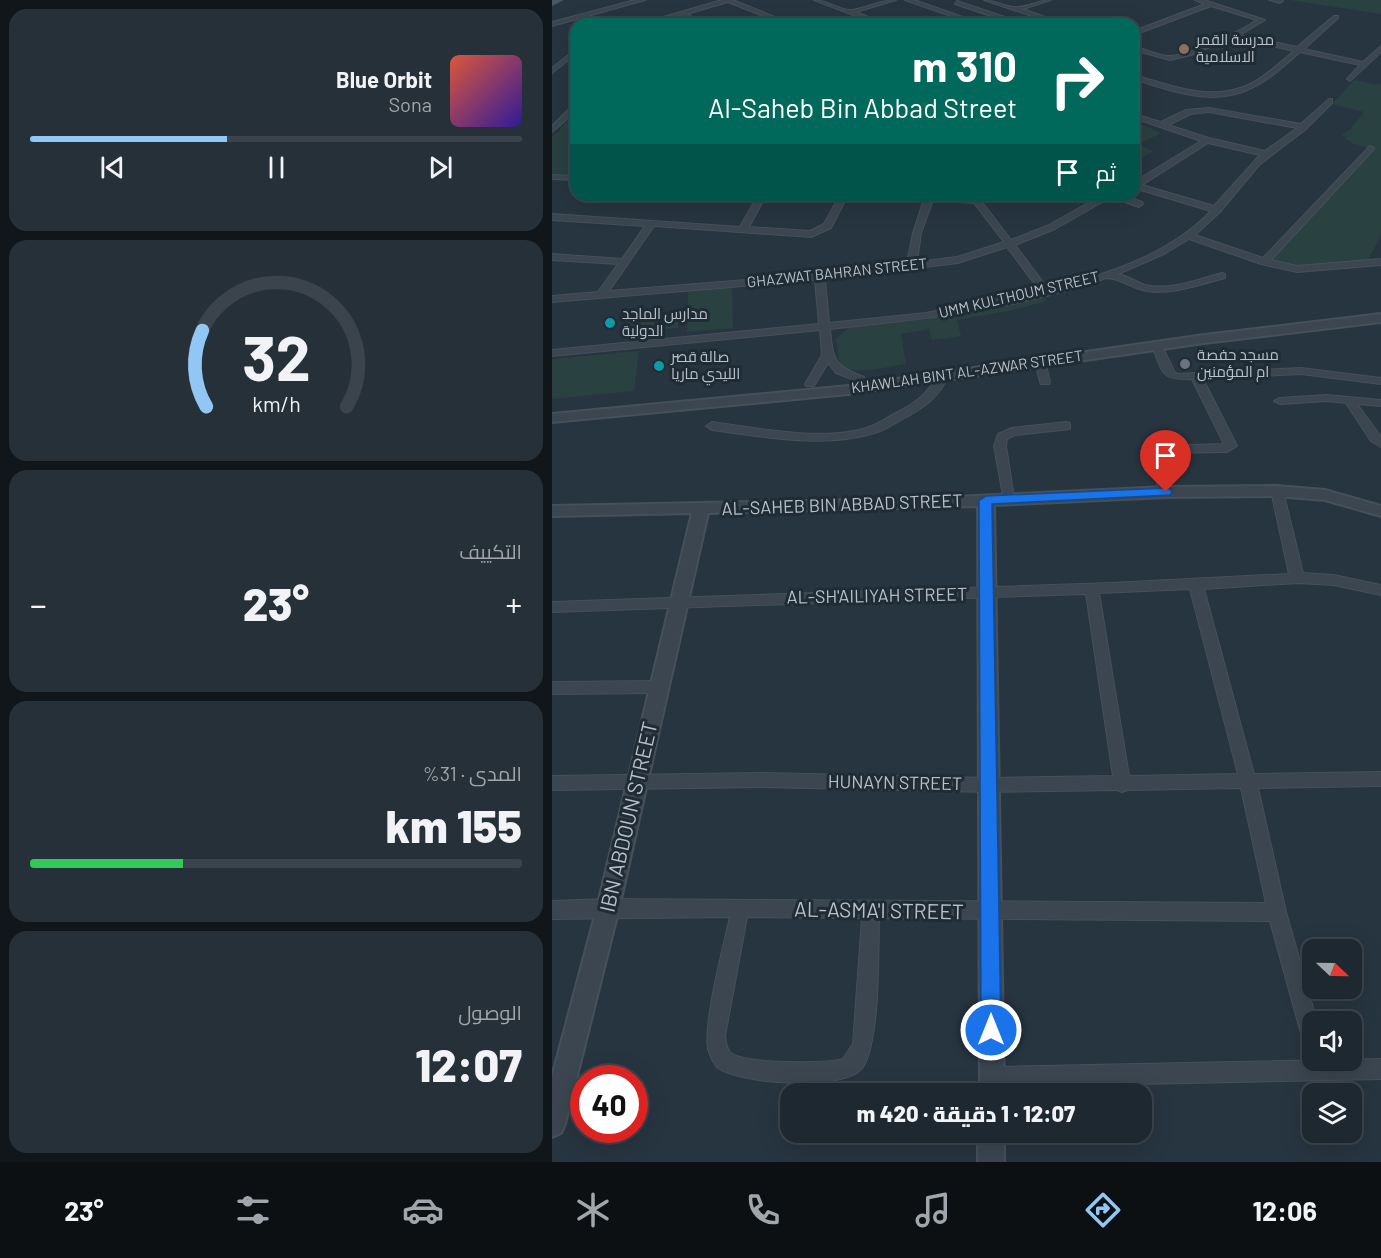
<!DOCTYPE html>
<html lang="ar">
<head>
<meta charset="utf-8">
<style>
  body { margin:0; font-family:Barlow,Cairo,sans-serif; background:#253038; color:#f1f3f6; direction:rtl; height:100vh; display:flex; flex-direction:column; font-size:22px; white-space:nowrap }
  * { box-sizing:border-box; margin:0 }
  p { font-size:20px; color:#a0a6ab }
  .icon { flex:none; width:33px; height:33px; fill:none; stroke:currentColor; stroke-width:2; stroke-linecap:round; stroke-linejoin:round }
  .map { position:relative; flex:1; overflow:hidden; direction:ltr }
  .panel { display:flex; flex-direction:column; gap:9px; padding:9px; background:#10161a; width:552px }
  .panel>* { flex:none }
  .hud { position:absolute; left:18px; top:18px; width:570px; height:183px; border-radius:18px; box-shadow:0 6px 24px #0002,0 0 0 2px #3b444c; direction:rtl; background:#00695c; color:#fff; overflow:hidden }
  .needle { width:39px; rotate:112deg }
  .tools { position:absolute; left:750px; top:939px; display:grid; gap:12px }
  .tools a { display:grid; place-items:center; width:60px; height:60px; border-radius:12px; background:#1d2830; box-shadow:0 6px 24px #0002,0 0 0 2px #3b444c; font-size:30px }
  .speed { position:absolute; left:18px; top:1065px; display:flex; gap:12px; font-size:30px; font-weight:700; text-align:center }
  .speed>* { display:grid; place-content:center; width:78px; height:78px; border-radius:50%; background:#1d2830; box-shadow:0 6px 24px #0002,0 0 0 2px #3b444c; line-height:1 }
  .speed .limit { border:9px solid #d22; background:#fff; color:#111 }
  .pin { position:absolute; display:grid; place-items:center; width:51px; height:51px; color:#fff; margin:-62px -26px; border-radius:50% 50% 50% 0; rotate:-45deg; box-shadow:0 0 6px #0007 }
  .pin .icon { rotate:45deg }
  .me { position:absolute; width:66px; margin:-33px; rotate:0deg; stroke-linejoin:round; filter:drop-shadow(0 0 4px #0008) }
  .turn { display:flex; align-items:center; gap:21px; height:126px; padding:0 24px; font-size:27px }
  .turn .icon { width:78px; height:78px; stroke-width:2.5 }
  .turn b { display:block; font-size:42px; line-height:51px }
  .then { display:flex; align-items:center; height:57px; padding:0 24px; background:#0003; gap:12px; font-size:22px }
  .big { font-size:45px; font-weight:800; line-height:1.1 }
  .panel .widget { flex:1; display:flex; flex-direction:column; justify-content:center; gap:9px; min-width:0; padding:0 21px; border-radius:18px; background:#253038 }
  .panel .dial { align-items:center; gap:0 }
  .dial svg { height:156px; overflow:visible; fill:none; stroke:#3b444c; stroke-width:7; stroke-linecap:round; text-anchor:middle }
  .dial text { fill:#f1f3f6; stroke:none }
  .song { display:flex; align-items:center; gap:18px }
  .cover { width:72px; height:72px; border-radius:9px; background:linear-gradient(135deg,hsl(10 70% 55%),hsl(250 70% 35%)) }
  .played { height:6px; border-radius:3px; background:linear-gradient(90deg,#92c6f4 40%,#3b444c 40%) }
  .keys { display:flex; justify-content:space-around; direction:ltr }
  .heat { display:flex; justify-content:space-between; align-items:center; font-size:33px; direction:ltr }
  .charge { height:9px; border-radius:4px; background:linear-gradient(90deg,#34c759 31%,#3b444c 0) }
  .trip { position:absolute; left:228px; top:1083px; width:372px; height:60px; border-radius:18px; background:#1d2830; box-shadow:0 6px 24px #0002,0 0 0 2px #3b444c; font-weight:800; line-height:60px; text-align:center; direction:rtl }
  .tabs { display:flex; height:96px; justify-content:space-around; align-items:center; background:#0c1013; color:#a0a6ab }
  .tabs .icon { width:42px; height:42px }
  .tabs .selected { color:#92c6f4 }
  .tabs b { font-size:27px; color:#f1f3f6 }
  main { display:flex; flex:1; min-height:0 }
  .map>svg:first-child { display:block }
  .green { fill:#294141 }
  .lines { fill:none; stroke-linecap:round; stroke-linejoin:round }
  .minor-casing { stroke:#455059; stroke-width:2 }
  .tertiary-casing { stroke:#455059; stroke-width:4 }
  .secondary-casing { stroke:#455059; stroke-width:2 }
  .minor { fill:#3b4650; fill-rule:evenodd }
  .tertiary { fill:#3b4650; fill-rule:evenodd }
  .secondary { fill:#495663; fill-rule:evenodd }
  .route { fill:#1a73e8; stroke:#114b97; stroke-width:1.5 }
  .education-dot { fill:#8d6e63; stroke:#202c35; stroke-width:2 }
  .culture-dot { fill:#0f9aa8; stroke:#202c35; stroke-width:2 }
  .worship-dot { fill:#6b7280; stroke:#202c35; stroke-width:2 }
  .labels { text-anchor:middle; stroke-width:6; stroke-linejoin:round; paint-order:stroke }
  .far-poi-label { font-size:15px; fill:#b8c1ca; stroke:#202c35; text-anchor:start }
  .far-street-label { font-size:15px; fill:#b8c1ca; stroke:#202c35 }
  .street-label { font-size:18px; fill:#b8c1ca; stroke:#202c35 }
  .near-street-label { font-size:21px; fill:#b8c1ca; stroke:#202c35 }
</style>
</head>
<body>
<main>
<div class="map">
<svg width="829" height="1162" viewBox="0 0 829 1162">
  <rect width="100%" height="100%" fill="#273540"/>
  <path class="green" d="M738,0H829V14Z
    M802,80L827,85L829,83V236L815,262L741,266L718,261L818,148L803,145L792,137H797L789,135L798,130L812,112L780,104Z
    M24,117V175L0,174V136L8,131V128L18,119Z
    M582,121L609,133L587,144L601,151L582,163Z
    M180,287L181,328L135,332L136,291Z
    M491,294L495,301L462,310L405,320L409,336L380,340L377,329L349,334L354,364C336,366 304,377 288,365L284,339L296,328L385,316Z
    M126,314V328L74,333L76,318Z
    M87,351L82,391L0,399V359Z"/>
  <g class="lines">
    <defs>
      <path id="minor" d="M83,0H93L0,26V22Z
        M170,0H181L240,24H231L176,2L135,14L153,24H145L129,15L97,24H87Z
        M262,0C275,0 289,11 300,10C315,8 328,0 344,0L304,12L334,24H325Z
        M353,0H362L431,24H422Z
        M432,0C443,0 455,8 465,7C477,7 487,0 499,0L471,9L513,24H504Z
        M643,0H652L713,20L688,35L745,47L782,16H786V18L752,49L811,62L829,46V52L798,81L795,79L808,65L748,52C732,66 715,82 695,90C660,106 617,91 582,79V75C615,84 653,100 688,88C708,82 726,64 742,51L682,37L639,55L618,60L582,50V46C593,49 606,56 618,56C639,55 687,32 705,20L659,6L582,35V31L653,4Z
        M717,0H730L731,1L728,3Z
        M405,1L471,23L472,24H463L403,4Z
        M24,49V54L0,73V68Z
        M777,99H780V103L754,129L707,165L668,212L643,235L711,258L818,146L822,148L821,150L719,260L745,266L829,259V265L745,272L709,264L637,239L612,254L566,274C576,276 584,282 593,285C618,291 647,279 670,273L673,274V278C649,284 620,295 595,291C580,289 569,278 554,278C466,310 371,319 278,329C281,360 281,365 312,377L313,379L308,382L284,373L276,363L262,386H254L253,384L270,355L268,330L0,356V350L267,324L263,280L0,302V296L46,292L66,264L0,260V254L70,259L93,226L0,220V214L188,227L206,195H214L197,227L258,231L272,224L288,195H296L279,228L259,237L102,226L57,291L268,274L355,263L361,233L372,199L351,198L347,195L425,198L439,195H454L430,202L459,240L497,225L550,195H569L590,202L591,204L587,207L559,197L503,229L463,245L496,289C554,275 617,255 659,211L582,188V182L649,141L582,118V114L609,122L634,110L657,108L749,124ZM657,112L745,128L713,151L657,138L616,125L639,114ZM656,143L708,155L662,206L590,185ZM381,200L422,203L452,242L405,257L365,262L369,233ZM455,247L488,291L374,313L277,323L273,279L406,263Z
        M21,105H24V111L0,132V126Z
        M0,175L24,176V180L0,179Z
        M605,343L610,346L622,371L625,374L749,368L829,378V384L749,374L651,379L685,446L675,452L609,453L620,492L614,496L608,492L596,454L601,446L672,444L640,379C608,381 611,372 600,346Z
        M488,358L493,361L498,382L497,384H489L488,382L483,361Z
        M391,373L396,376C388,396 373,407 354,417C345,422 335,429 326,432C273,449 214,437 160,430L154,426L160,422C204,428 278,443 320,426C328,423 336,417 344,413C364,403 376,393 387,374Z
        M775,395L829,400V406L805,404L829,437V447L819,441L794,403L775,401L728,404L722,401L728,398Z
        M514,422L518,423V429L463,435L455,439L454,446L462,498L456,502L452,501L442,446L446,434L460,428Z
        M725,487L731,491L751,573L782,575L829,585V595L782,585L745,583L652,589L702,774L829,772V786L706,788L734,912L765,1022H760V1047L753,1044L750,1037L718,921L327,918C326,954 328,1040 311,1067C294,1092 188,1084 166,1068C161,1064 159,1057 157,1052C149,1031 172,944 178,917L0,919V901L56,899L714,903L689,788L576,790L570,792L565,790L437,792L210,787L0,790V776L210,773L437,778L561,776L534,594L0,612V602L559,583L737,574L719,491ZM638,589L686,774L577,776L547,593ZM195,917L310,918L301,1044L291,1059C273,1064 193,1064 179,1053C174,1049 174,1042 173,1036Z
        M108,681L113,683L115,687L113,691L108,693L0,694V682Z
        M829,1059V1079L440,1087L433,1084L430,1077L433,1070L440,1067Z"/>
      <path id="tertiary" d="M829,314V322L652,343L296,394L0,422V414L296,386L652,335Z
        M725,486L773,490L829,506V516L773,500L725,496L614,497L442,505L452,1094H428L426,506L156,513L67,908L13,1124L9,1133L0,1137V1077L45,908L140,513L0,516V506L359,499L614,487Z
        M426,1132H452V1162H426Z"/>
      <path id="secondary" d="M0,0H10L0,5Z"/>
    </defs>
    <use href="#minor" class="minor-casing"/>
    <use href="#tertiary" class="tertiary-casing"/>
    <use href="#secondary" class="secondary-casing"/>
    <use href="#minor" class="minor"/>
    <use href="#tertiary" class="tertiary"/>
    <use href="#secondary" class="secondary"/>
  </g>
  <path class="route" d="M614,488L618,489L620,492L618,495L440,504L449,1030L446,1037L439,1040L432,1037L429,1030L427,501L434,496Z"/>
  <circle class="education-dot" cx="632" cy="49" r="6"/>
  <g class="culture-dot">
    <circle cx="58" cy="323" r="6"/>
    <circle cx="107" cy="366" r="6"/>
  </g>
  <circle class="worship-dot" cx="633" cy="364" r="6"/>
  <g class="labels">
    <g class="far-poi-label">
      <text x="644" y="45">مدرسة القمر<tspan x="644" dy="17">الاسلامية</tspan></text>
      <text x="70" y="319">مدارس الماجد<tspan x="70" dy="17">الدولية</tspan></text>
      <text x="645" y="360">مسجد حفصة<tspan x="645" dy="17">ام المؤمنين</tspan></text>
      <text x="119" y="362">صالة قصر<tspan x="119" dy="17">الليدي ماريا</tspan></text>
    </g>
    <g class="far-street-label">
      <text transform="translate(285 273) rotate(-6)" y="5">GHAZWAT BAHRAN STREET</text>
      <text transform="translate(467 295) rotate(-13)" y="5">UMM KULTHOUM STREET</text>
      <text transform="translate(415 372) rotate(-8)" y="5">KHAWLAH BINT AL-AZWAR STREET</text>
    </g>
    <g class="street-label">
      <text transform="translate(290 505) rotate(-2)" y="6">AL-SAHEB BIN ABBAD STREET</text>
      <text transform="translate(325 596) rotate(-1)" y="6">AL-SH'AILIYAH STREET</text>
      <text transform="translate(343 783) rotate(1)" y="6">HUNAYN STREET</text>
    </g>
    <g class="near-street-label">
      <text transform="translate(77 817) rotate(-77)" y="7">IBN ABDOUN STREET</text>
      <text transform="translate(327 911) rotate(1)" y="7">AL-ASMA'I STREET</text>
    </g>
  </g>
</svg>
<div class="tools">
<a><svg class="needle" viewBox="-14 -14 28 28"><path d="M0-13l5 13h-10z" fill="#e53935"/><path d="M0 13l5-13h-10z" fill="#a0a6ab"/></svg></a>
<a><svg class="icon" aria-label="sound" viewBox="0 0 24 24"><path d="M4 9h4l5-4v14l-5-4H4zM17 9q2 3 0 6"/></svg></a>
<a><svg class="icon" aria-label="layers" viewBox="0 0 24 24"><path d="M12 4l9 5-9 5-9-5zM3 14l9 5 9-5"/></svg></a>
</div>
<div class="speed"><div class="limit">40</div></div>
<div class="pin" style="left:614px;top:492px;background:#d93025"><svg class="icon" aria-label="arrive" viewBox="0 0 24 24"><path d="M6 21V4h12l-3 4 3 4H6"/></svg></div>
<svg class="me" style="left:439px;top:1030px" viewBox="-20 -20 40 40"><circle r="17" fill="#1a73e8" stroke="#fff" stroke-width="3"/><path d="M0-11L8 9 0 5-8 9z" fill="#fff"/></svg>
<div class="trip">12:07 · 1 دقيقة · 420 m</div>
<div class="hud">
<div class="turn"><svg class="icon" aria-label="right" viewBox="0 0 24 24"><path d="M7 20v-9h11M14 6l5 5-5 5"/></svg><div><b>310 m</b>Al-Saheb Bin Abbad Street</div></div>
<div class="then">ثم<svg class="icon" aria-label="arrive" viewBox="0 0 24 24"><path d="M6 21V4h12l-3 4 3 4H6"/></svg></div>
</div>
</div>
<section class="panel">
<div class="widget">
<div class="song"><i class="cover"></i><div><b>Blue Orbit</b><p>Sona</p></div></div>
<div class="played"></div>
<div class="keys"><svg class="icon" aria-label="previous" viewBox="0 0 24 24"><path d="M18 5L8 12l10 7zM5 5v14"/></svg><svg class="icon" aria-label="pause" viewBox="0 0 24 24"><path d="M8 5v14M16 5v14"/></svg><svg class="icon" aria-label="next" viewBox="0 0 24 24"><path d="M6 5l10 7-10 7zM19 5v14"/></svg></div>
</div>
<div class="widget dial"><svg viewBox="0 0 100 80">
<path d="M14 69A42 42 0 1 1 86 69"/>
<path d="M14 69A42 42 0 0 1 12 30" stroke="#92c6f4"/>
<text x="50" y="56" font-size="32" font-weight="700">32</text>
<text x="50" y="72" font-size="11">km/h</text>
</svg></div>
<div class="widget"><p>التكييف</p>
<div class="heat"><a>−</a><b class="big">23°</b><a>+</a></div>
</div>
<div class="widget"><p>المدى · 31%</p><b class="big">155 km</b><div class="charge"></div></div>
<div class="widget"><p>الوصول</p><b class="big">12:07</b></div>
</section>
</main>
<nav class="tabs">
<b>12:06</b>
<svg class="icon selected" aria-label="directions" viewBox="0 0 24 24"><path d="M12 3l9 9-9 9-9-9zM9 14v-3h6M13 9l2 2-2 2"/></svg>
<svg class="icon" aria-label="music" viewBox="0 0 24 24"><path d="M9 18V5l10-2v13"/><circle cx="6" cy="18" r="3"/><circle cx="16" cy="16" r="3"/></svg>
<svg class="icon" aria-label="phone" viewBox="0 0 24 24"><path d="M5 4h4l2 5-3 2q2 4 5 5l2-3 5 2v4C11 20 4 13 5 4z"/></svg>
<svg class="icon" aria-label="climate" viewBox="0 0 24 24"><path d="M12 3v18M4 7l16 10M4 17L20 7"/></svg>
<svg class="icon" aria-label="car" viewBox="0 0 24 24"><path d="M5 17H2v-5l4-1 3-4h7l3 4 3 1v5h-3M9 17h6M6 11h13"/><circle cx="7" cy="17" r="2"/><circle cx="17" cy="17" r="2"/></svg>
<svg class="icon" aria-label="filters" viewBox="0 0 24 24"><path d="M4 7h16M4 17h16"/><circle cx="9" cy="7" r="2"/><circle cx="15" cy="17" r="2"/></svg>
<b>23°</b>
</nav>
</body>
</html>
